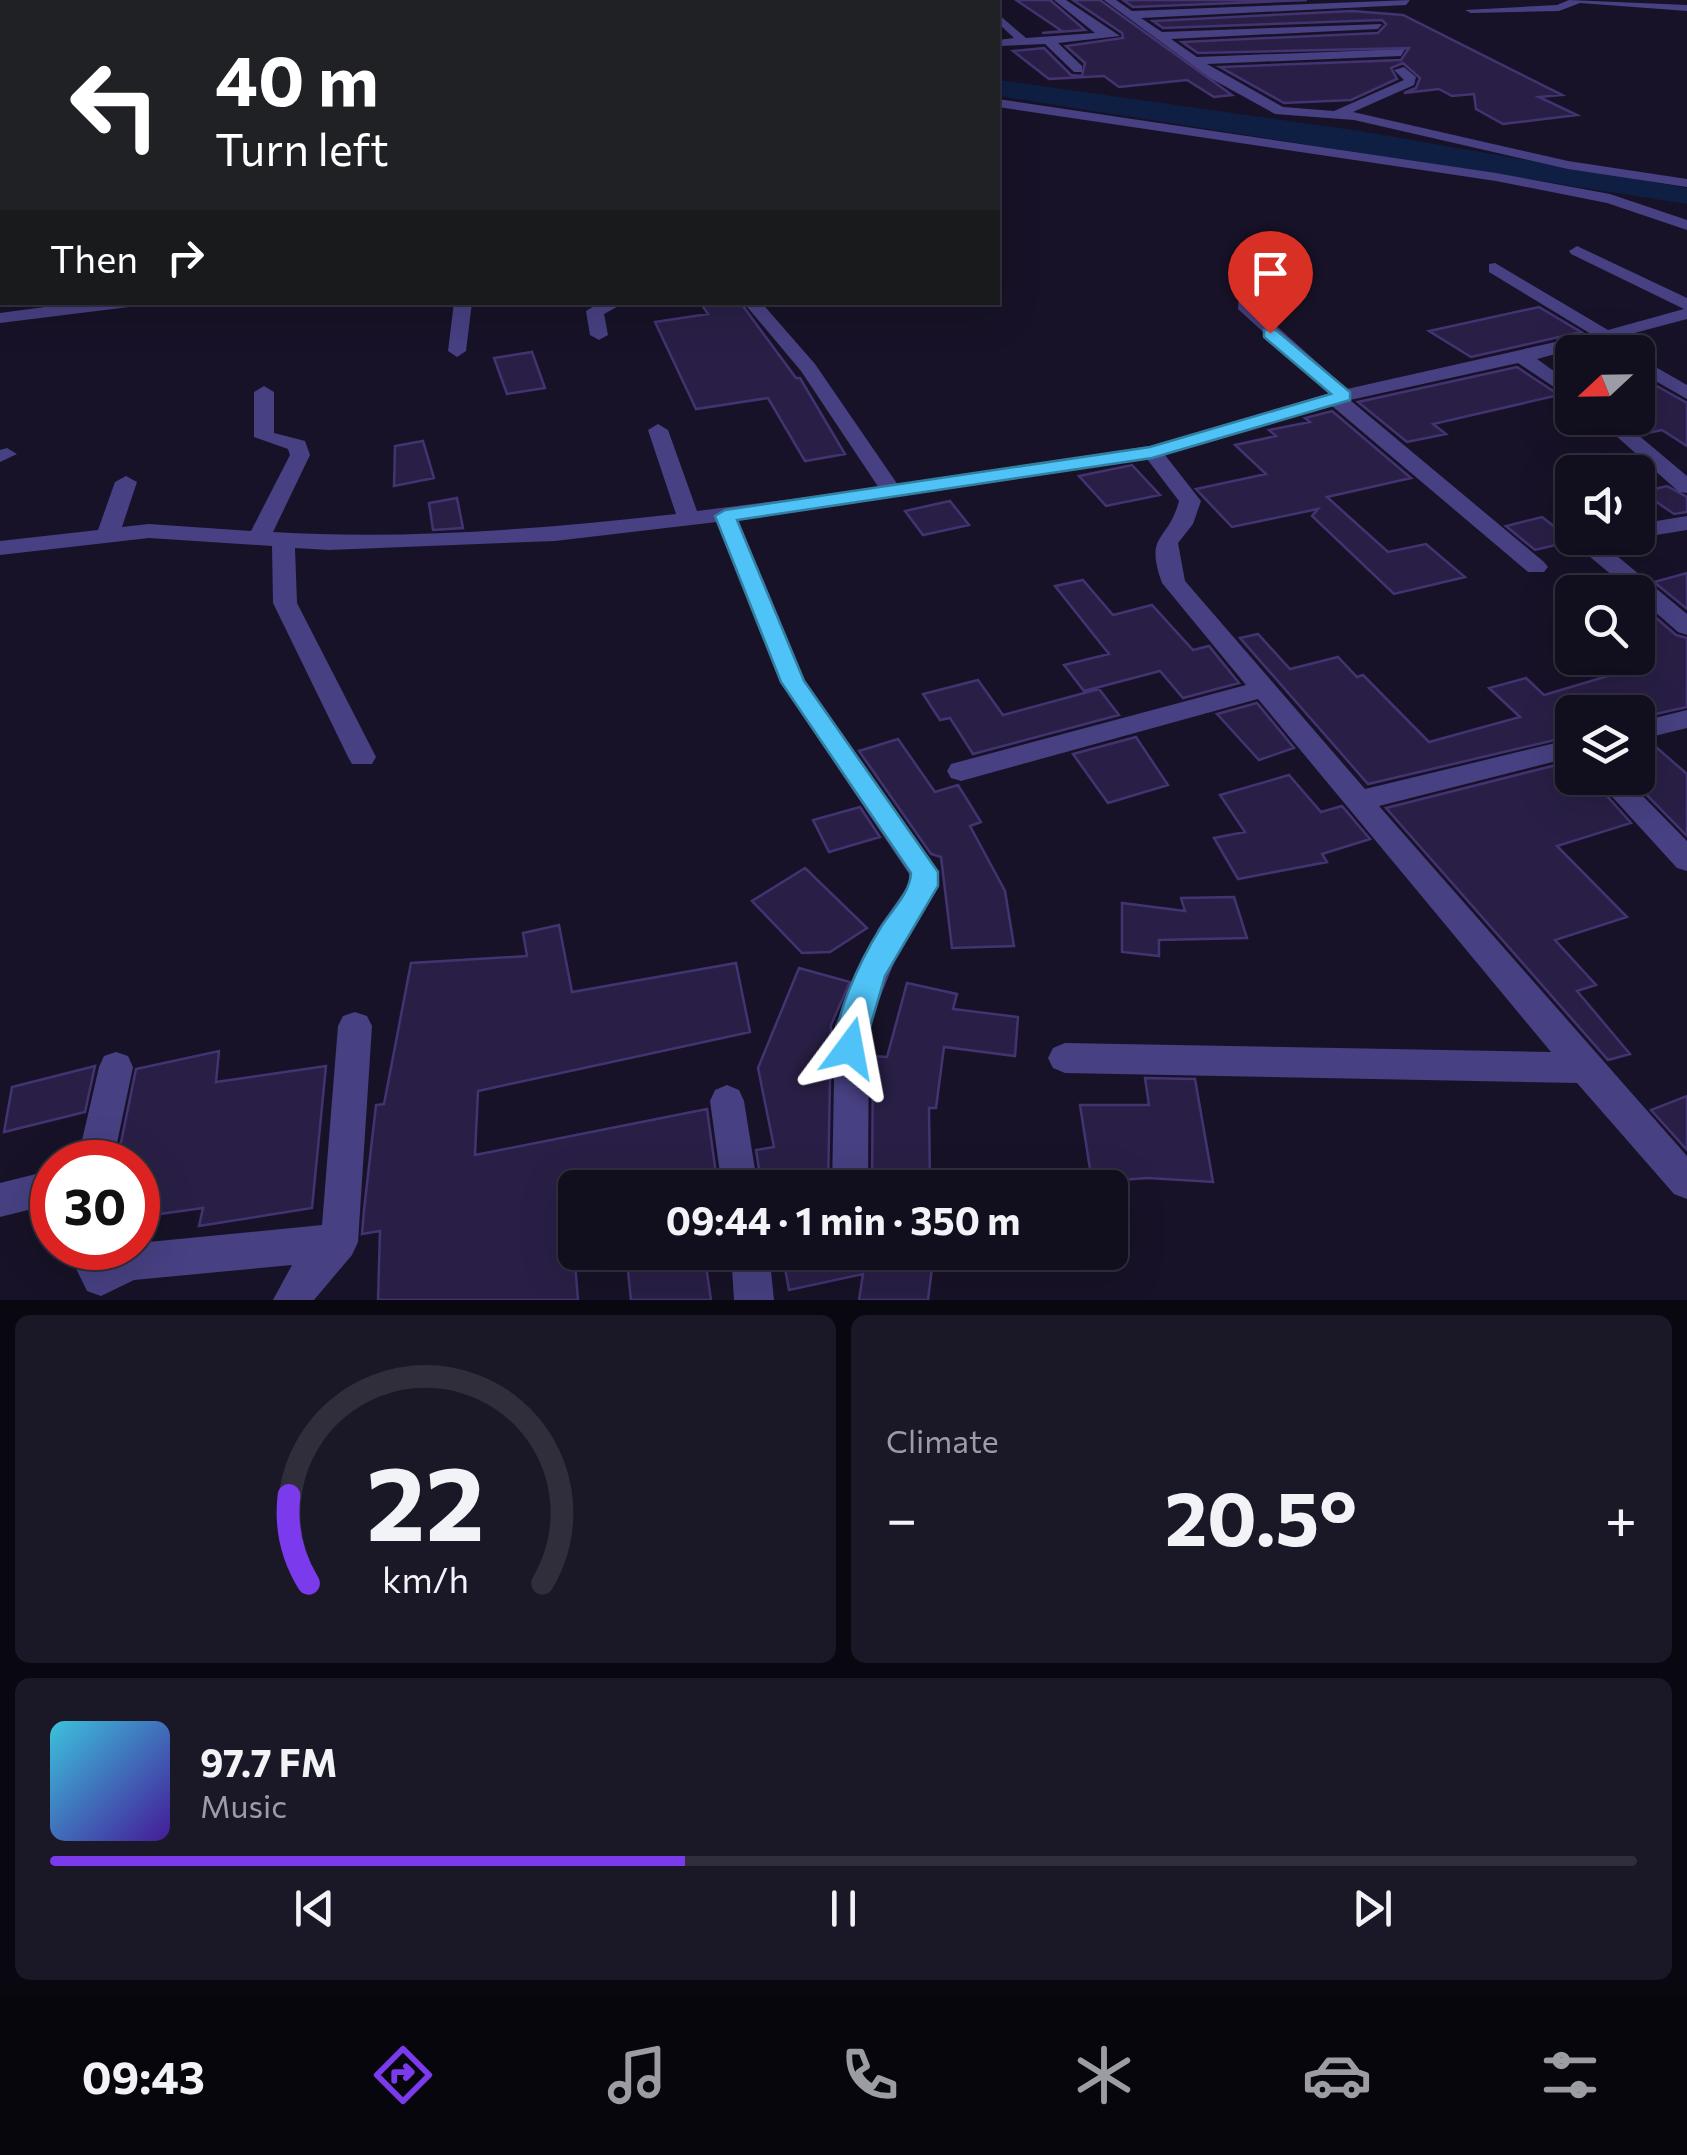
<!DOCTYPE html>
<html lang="en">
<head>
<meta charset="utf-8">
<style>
  body { margin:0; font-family:Commissioner,sans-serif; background:#1a1726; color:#f1f3f6; height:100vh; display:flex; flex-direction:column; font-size:38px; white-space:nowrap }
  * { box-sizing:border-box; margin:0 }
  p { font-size:32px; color:#9c9ca4 }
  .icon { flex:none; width:55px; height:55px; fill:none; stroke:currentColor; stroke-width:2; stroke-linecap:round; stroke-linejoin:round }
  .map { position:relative; height:1300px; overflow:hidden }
  .drawer { display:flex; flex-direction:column; gap:15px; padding:15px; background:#090810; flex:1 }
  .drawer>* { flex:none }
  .top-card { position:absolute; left:0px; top:0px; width:1000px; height:305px; box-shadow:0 10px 40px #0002,0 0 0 2px #302e3b; background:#202124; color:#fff; overflow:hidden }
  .needle { width:65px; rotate:248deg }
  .controls { position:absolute; left:1555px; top:335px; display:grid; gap:20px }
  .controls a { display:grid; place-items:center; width:100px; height:100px; border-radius:15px; background:#110e1d; box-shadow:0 10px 40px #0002,0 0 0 2px #302e3b; font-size:50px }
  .speed { position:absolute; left:30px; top:1140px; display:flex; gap:20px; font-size:50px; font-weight:700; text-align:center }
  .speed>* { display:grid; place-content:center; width:130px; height:130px; border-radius:50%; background:#110e1d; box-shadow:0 10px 40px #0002,0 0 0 2px #302e3b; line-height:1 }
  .speed .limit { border:15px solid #d22; background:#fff; color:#111 }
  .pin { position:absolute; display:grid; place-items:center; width:85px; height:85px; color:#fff; margin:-102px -42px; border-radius:50% 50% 50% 0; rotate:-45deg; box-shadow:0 0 10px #0007 }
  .pin .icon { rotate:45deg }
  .me { position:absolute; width:110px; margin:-55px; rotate:13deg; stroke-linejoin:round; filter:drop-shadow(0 0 8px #0008) }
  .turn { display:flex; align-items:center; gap:35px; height:210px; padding:0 50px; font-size:45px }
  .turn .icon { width:130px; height:130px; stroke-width:2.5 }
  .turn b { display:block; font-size:70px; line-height:85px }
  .then { display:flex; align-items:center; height:95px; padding:0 50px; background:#0003; gap:20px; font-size:38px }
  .big { font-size:75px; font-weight:700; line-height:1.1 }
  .drawer .widget { flex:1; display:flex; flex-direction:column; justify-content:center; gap:15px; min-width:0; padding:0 35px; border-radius:15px; background:#1a1726 }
  .drawer .dial { align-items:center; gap:0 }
  .dial svg { height:260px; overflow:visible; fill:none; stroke:#302e3b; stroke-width:7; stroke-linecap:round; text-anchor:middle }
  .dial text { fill:#f1f3f6; stroke:none }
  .song { display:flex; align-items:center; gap:30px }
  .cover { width:120px; height:120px; border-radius:15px; background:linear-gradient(135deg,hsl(190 70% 55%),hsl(260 70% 35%)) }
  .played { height:10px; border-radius:5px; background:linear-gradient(90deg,#7c3aed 40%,#302e3b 40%) }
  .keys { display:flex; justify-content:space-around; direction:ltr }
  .heat { display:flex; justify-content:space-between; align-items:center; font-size:55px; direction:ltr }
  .drawer .tiles { flex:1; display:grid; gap:15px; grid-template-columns:1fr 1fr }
  .widget:last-child { grid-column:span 2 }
  .trip { position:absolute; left:558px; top:1170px; width:570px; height:100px; border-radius:15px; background:#110e1d; box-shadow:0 10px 40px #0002,0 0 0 2px #302e3b; font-weight:700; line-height:100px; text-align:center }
  .tabs { display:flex; height:160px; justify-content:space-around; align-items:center; background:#07060c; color:#9c9ca4 }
  .tabs .icon { width:70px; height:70px }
  .tabs .on { color:#7c3aed }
  .tabs b { font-size:45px; color:#f1f3f6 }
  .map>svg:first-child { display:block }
  .water { fill:#0f1f43 }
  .building { fill:#291f46; stroke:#433371; stroke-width:2.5 }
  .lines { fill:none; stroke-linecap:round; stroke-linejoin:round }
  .minor { fill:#474082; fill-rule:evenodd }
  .route { fill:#4fc3f7; stroke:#337fa1; stroke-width:2.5 }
</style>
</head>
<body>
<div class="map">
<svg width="1687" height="1300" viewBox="0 0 1687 1300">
  <rect width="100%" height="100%" fill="#171227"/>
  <path class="water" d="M998,80L1360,131L1687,188V204L998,96Z"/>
  <path class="building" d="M1016,0H1050L1085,30L1042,33L1062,31Z
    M1073,0H1100L1232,95L1214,97L1187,80L1119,87L1104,76L1049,79L1013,51L1044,48L1071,75L1082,76L1085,63L1066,46L1123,38L1122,33Z
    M1123,0H1307L1133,7Z
    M1352,11L1403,15L1562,95L1539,97L1577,115L1503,124L1476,109L1474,94L1452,96L1439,89L1404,93L1416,88L1420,78L1403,63L1391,68L1397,79L1351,100L1284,103L1220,67L1401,60L1409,48L1198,53L1182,42L1378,33L1386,24L1382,20L1163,28L1153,21Z
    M700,302H740L796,378H800L845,454L805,461L768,398L696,409L655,322L708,314Z
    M1539,307L1581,332L1471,357L1429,331Z
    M532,352L545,388L507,394L494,358Z
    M1517,367L1559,395L1433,424L1446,434L1407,442L1358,402Z
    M1646,380L1687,403V446L1662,430L1643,434L1638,430V382Z
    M1332,411L1411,478L1327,497L1388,552L1426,544L1465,577L1394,594L1312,516L1318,509L1232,527L1196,489L1266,474L1235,445L1276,436L1269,430L1310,422L1305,418Z
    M423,441L434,478L394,486L395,446Z
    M1132,465L1160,495L1106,506L1079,476Z
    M1667,486L1687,497V512L1674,514L1642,492Z
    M457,498L463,528L433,530L429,503Z
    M950,501L969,525L923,535L905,511Z
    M1542,517L1573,541L1535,550L1506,526Z
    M1687,573V609L1654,582Z
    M1083,580L1113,615L1152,605L1193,650L1209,646L1239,683L1183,698L1160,671L1084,691L1064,665L1109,654L1055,586Z
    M1638,602L1676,635L1687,638V707L1638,718V712H1572V736L1368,784L1240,638L1258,634L1290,669L1338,657L1357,677L1363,675L1429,742L1520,717L1489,688L1526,678L1544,695L1655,662L1638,647Z
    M978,680L1003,715L1099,689L1119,715L973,754L950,718L940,720L923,694Z
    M1257,703L1294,748L1259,760L1217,714Z
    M1136,737L1168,785L1108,803L1073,754Z
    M898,739L935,792L958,785L981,822L970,826L1005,891L1014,946L952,948L941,857L931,854L859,751Z
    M1649,741L1687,774V836L1630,778H1638V743Z
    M1572,761V778H1591L1631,823L1557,846L1627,917L1555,940L1596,985L1577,991L1630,1054L1608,1060L1386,808Z
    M1289,775L1321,812L1342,806L1370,839L1322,854L1327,862L1238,879L1214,838L1245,832L1220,795Z
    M860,807L880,837L829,852L813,820Z
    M805,868L867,928L830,952L802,953L752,901Z
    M1234,897L1247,938L1159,940V956L1122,952V903L1185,911L1181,898Z
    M559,925L572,992L736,963L750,1032L478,1091L475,1155L707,1109L718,1188H575V1212H571L578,1300H378L380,1231L362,1234L364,1210L376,1105L384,1104L411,963L527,956L523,933Z
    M799,968L850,982L831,1025L828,1188H762L756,1150L774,1147L758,1068Z
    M907,983L957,994L953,1009L1018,1017L1015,1056L944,1047L936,1108H929L930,1184L872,1182L873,1056L887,1057Z
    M219,1051L216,1082L326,1066L312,1208L199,1226L203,1208L138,1217V1162H117L136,1069Z
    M95,1066L85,1112L4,1132L12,1087Z
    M1145,1078L1195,1079L1213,1182L1148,1178L1092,1182L1080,1105H1149Z
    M1687,1096V1150L1651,1110Z
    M626,1252H704L711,1300H631Z
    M782,1252H934L928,1300H859L863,1274L789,1290Z"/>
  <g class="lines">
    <path class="minor" d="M333,0H357L358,2H335Z
      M764,0H775L776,2H765Z
      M975,0H987L988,2H976Z
      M1054,0H1066L1120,36L1058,43L1082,66V72H1074L1045,44L998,46V40L1014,38L998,23V14L1026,38L1095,33Z
      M1104,0H1116L1132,11L1410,0L1406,5L1141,18L1162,32L1382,24L1378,29L1171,39L1197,57L1405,49L1401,56L1207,64L1283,107L1334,111L1404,80L1394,70L1404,67L1416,77L1414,85L1353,112L1568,161L1687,179V187L1568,169L1354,120L1275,114L1210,78Z
      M1569,0L1687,5V11L1580,3L1559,11L1471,13L1465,10L1557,5Z
      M0,11H2V17H0Z
      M0,78H2V86H0Z
      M998,99L1496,173L1610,194L1687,220V230L1607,203L1496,181L998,107Z
      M0,212H2V222H0Z
      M1577,246L1687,298V319L1537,359L1572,384V399L1518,363L1350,400L1544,562L1548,567L1544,572H1528L1332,406L1165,455L1201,501L1193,524L1178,543L1185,581L1365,789L1572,739V757L1379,806L1687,1156V1199L1674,1194L1577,1083L1065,1073L1053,1068L1048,1058L1053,1048L1065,1043L1551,1052L1258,699L961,781L951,778L947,771L951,764L1246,685L1162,583C1144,532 1168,543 1179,501L1147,459L738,520L805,680L939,872V886L902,943L869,1025L868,1188H832L835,1025L878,929L909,884V874L780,682L717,522L555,541L329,550L295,548L297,603L376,757L372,764H352L348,757L273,603L272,546L149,538L0,555V541L98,530L115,482L126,476L137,482L122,527L149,524L251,531L290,455L288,449L254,437V392L264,386L274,392V433L305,441L310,455L273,532C406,540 542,529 676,514L648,430L658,424L668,430L697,511L879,488L801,371L743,302H761L815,364L898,485L1150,446L1330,393L1238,309L1239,295L1268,279L1277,284L1254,301L1255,307L1347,389L1591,334L1489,272V264L1495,263L1608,330L1684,309L1571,254L1569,251Z
      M0,260H2V270H0Z
      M82,302H137L129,307L0,323V313Z
      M454,302H472L466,351L457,357L448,351Z
      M601,302H626L604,314L608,335L599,340L590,335L586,311Z
      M1638,357L1687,385V399L1638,371Z
      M1596,418H1618L1687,476V493L1679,492Z
      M7,448L17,454L0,462V450Z
      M1687,516V530L1638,538H1637L1638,524Z
      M1583,538H1613L1605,546L1687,614V635L1678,632L1638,597V592H1632L1589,556L1580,542Z
      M1687,710V728L1638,740V722Z
      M1595,778H1625L1687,841V871L1677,868Z
      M355,1012L367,1016L372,1026L358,1242L352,1255L314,1300H273L292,1265L134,1280L101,1296L87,1291L66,1248H106L109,1253L120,1248H138V1243L322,1225L338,1026L343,1016Z
      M116,1052L128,1056L133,1067L113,1162H77L99,1067L104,1056Z
      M727,1085L739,1090L744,1101L758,1188H722L710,1101L715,1090Z
      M52,1170V1204L0,1217V1183Z
      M731,1252H769L774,1300H734Z"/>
  </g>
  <path class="route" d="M1264,330H1276L1350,392V400L1152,458L737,520L804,681L938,872V886L885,976L861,1058L850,1061L840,1058C825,1028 864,954 881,927C892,910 910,893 911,873L781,682L715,516L725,510L1150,447L1331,394L1264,337Z"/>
</svg>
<div class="controls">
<a><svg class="needle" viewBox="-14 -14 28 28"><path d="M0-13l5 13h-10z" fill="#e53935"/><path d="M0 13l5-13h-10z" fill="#9c9ca4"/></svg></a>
<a><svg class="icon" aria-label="sound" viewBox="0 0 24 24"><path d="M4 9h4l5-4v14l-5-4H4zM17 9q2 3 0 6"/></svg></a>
<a><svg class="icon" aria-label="search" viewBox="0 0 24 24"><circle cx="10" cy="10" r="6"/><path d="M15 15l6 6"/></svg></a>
<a><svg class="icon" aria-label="layers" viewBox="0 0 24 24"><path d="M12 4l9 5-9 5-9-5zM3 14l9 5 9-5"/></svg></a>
</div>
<div class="speed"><div class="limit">30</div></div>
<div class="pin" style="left:1270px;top:333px;background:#d93025"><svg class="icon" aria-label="arrive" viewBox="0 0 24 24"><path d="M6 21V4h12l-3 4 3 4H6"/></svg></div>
<svg class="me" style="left:850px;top:1048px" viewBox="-20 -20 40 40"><path d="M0-17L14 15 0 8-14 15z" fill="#4fc3f7" stroke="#fff" stroke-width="4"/></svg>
<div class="trip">09:44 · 1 min · 350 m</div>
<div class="top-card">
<div class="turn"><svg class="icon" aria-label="left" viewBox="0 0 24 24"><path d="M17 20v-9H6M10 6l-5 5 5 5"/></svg><div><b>40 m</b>Turn left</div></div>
<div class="then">Then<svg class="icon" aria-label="right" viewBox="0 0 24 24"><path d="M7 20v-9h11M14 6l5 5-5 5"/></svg></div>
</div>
</div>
<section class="drawer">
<div class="tiles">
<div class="widget dial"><svg viewBox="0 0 100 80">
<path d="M14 69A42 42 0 1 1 86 69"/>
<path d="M14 69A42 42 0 0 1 8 42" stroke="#7c3aed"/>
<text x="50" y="56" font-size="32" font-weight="700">22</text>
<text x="50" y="72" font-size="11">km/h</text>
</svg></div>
<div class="widget"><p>Climate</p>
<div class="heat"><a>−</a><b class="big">20.5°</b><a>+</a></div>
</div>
<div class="widget">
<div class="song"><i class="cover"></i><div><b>97.7 FM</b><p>Music</p></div></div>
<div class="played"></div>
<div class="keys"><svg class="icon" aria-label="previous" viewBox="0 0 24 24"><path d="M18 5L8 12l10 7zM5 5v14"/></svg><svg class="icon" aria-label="pause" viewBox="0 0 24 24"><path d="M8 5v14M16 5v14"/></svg><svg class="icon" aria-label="next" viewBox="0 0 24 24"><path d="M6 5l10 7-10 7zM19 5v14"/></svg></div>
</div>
</div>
</section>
<nav class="tabs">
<b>09:43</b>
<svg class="icon on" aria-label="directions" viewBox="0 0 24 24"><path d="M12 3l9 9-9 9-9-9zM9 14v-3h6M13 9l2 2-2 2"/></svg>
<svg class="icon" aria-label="music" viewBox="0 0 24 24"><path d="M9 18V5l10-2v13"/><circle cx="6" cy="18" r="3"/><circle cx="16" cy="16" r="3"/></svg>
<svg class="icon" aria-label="phone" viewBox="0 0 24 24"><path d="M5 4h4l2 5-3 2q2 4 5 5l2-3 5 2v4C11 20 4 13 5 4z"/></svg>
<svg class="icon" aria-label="climate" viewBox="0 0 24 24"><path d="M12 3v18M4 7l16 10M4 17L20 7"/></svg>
<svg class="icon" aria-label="car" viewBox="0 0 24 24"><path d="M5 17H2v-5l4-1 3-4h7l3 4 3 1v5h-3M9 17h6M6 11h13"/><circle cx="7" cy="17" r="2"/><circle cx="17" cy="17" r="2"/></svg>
<svg class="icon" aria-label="filters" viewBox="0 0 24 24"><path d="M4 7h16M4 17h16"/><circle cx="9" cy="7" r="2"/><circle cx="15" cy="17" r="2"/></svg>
</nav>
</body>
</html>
